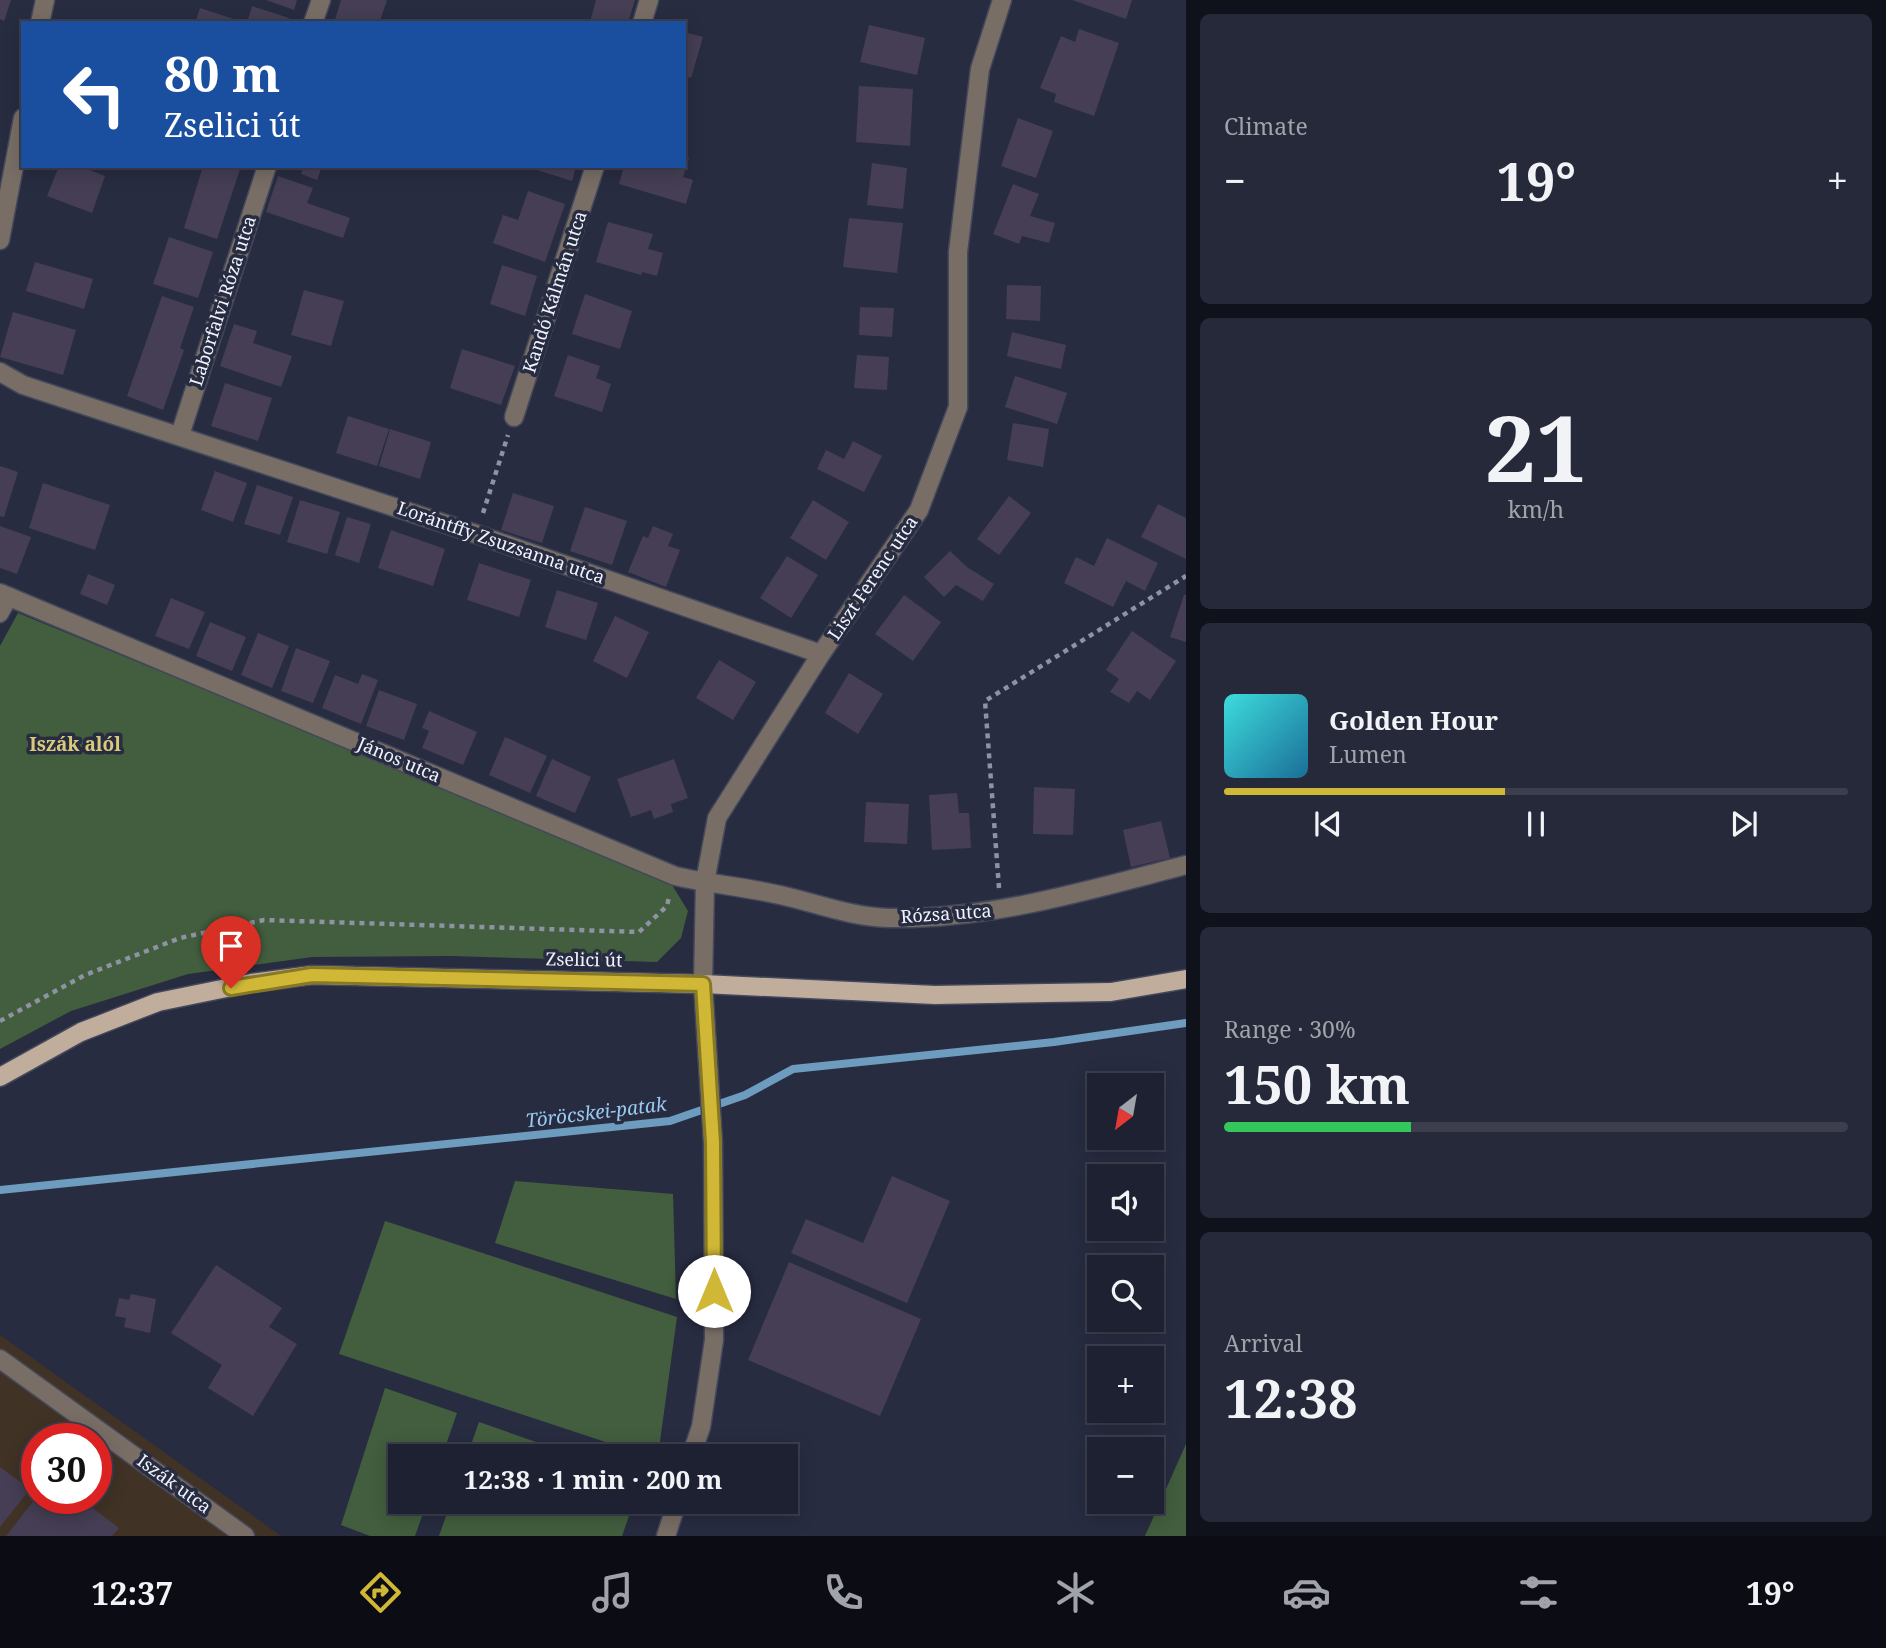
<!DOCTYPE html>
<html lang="en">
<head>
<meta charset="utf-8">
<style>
  body { margin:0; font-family:"Noto Serif",serif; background:#262939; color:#f1f3f6; height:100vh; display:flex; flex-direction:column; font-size:26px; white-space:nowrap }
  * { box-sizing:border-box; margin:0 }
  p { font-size:23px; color:#a1a3ab }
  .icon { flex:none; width:38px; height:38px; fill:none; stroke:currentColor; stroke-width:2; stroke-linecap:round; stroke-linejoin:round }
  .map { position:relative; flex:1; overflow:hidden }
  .side { display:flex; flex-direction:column; gap:14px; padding:14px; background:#10121b; width:700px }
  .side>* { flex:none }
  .guide { position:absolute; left:21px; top:21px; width:665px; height:147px; border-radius:0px; box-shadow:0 4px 18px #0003,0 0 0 2px #3c3e4d; background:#1a4fa0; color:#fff; overflow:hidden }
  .needle { width:46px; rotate:211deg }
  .controls { position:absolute; left:1087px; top:1073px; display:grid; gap:14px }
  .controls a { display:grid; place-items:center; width:77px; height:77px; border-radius:0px; background:#1e2131; box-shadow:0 4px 18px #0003,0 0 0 2px #3c3e4d; font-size:35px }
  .speed { position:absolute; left:21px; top:1423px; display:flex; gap:14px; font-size:35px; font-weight:700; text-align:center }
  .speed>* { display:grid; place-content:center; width:91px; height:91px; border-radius:50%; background:#1e2131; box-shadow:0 4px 18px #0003,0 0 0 2px #3c3e4d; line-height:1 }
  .speed .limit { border:10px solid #d22; background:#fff; color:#111 }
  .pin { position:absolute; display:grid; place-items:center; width:60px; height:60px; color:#fff; margin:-72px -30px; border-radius:50% 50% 50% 0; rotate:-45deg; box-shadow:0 0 7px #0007 }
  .pin .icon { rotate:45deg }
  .me { position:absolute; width:77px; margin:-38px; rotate:0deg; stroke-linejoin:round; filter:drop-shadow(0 0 5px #0008) }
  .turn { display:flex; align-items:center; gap:24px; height:147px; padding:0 28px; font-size:32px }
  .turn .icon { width:91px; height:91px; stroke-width:2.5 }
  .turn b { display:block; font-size:49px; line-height:60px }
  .big { font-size:52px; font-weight:700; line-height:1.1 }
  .side .tile { flex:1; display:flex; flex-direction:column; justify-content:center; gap:10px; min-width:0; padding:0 24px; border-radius:10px; background:#262939 }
  .side .dial { align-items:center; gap:0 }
  .dial b { font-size:91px; line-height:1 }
  .song { display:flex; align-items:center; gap:21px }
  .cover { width:84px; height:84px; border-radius:10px; background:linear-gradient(135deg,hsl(180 70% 55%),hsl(200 70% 35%)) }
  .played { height:7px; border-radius:4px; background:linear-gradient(90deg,#d0b836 45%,#3c3e4d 45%) }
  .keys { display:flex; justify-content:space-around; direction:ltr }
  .heat { display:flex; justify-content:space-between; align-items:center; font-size:38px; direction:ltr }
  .charge { height:10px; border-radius:5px; background:linear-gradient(90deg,#34c759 30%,#3c3e4d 0) }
  .trip { position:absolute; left:388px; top:1444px; width:410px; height:70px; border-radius:0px; background:#1e2131; box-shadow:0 4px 18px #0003,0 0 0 2px #3c3e4d; font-weight:700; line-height:70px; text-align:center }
  .menu { display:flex; height:112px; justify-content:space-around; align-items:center; background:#0c0d14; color:#a1a3ab }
  .menu .icon { width:49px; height:49px }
  .menu .current { color:#d0b836 }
  .menu b { font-size:32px; color:#f1f3f6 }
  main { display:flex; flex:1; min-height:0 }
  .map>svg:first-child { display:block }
  .industrial { fill:#403225; fill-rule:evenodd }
  .green { fill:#425e3e }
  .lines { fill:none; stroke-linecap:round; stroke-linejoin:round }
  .stream { stroke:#6d9cbf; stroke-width:8 }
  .building { fill:#453e54 }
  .lane-casing { stroke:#44485b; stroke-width:19 }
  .street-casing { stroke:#44485b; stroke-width:21 }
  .primary-casing { stroke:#44485b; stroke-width:21 }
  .path { stroke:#8e92a2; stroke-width:4.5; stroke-dasharray:5 5; stroke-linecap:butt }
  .lane { stroke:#786e66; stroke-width:16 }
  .street { stroke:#786e66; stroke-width:18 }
  .primary { stroke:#c1ad9c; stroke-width:18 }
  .route-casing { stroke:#877823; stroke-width:18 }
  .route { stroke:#d0b836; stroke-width:12 }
  .labels { text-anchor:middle; stroke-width:7; stroke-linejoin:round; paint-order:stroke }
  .street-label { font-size:18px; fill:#f0f3fe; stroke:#282c41 }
  .neighbourhood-label { font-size:19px; font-weight:bold; fill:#d9c97b; stroke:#282c41 }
  .water-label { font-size:19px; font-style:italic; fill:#98caf1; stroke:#282c41 }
</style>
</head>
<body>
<main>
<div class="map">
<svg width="1186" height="1536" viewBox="0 0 1186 1536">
  <rect width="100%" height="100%" fill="#282c41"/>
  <path class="industrial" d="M0,1335L281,1536H0ZM37,1438H96V1498H37Z"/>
  <path class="green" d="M18,613L669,880L688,911L681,938L657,962L450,956L312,957L188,974L71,1011L0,1049V646Z
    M515,1181L673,1194L676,1299L495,1243Z
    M385,1221L677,1317L658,1456H648L339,1354Z
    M385,1388L457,1413L442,1456H401V1502H427L415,1536H370L341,1525Z
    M479,1422L576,1456H467Z
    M1186,1444V1536H1145Z
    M451,1502H634L622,1536H439Z"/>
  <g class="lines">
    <path class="stream" d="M0,1190L670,1121L745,1095L793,1069L1054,1042L1186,1023"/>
  </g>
  <path class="building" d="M0,0H11L4,21L0,19Z
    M266,0H297L294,10Z
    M341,0H385L387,1L379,23H334Z
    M596,0H635L628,23L590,22Z
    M1072,0H1132L1126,19Z
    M252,6L289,18L287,23H247Z
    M200,8L243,22V23H195Z
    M869,25L925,38L917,75L860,62Z
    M1079,29L1119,43L1094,116L1054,102L1056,94L1040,88L1061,36L1075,42Z
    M684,32L703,37L691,78L684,76Z
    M859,86L913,89L910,146L856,142Z
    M1018,118L1053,131L1036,178L1001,166Z
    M684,157L689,158L683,177L693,180L686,204L619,184L624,166H684Z
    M872,163L907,168L903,209L867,205Z
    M59,166H79L105,176L92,213L47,196Z
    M203,166H241L217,239L184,228Z
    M304,166H322L317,180L301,174Z
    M538,166H576L572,181L537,170Z
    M278,176L313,188L307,203L350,218L343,238L266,212Z
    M1013,184L1039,194L1030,216L1055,223L1049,243L1022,236L1019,244L993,234Z
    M528,191L565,204L545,262L493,243L503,215L518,220Z
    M849,218L903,223L897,273L843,267Z
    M608,222L653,234L648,249L663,253L657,276L642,272L641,275L596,262Z
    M169,237L213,252L198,298L153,284Z
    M35,262L93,279L84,309L26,291Z
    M502,265L537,276L525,316L490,304Z
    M1007,285L1041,286L1040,321L1006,319Z
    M304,290L344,301L331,346L291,335Z
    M585,294L632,311L620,349L572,334Z
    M162,296L194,307L180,348L184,350L163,410L127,396Z
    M860,307L894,308L892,337L859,335Z
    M13,312L76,330L63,375L0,357Z
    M234,324L257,331L253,343L292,356L281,387L220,366Z
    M1012,332L1066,345L1061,369L1007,356Z
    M462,349L515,366L501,405L450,388Z
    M568,355L600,366L596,378L611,384L602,412L554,396Z
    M857,355L889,357L887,390L854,388Z
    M1015,376L1067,393L1057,424L1005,407Z
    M225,383L272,398L258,441L211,426Z
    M348,416L389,429L377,466L336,453Z
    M1013,423L1049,429L1043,467L1007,460Z
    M390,429L431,442L420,479L379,466Z
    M853,441L882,456L864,492L817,469L826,450L844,459Z
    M0,466L18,472L4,517L0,516Z
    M215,471L247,483L233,522L201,510Z
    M43,483L110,505L95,550L29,528Z
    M257,485L293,497L280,535L244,524Z
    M513,493L554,506L542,543L501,530Z
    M1009,496L1031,513L999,555L977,539Z
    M300,500L340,512L327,554L287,542Z
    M813,500L849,522L826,560L790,538Z
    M1158,504L1186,518V559L1141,537Z
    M585,507L627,521L612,565L570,551Z
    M347,517L371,524L359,563L335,555Z
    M0,526L31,537L17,574L0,568Z
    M653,526L673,534L668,546L680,550L666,587L628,572L643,536L648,538Z
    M391,530L445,549L433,586L378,568Z
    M1107,538L1158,563L1145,591L1126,581L1113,607L1064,583L1076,557L1094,566Z
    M950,551L967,567L994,584L983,601L956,585L944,597L924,577Z
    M787,556L818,575L791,618L760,598Z
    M479,563L531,580L519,617L467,600Z
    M88,574L115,585L107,605L80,594Z
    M557,590L598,603L586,640L545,627Z
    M904,595L941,622L913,661L875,634Z
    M1184,595H1186V642L1170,637Z
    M171,598L205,612L189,649L155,636Z
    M615,616L649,632L627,678L593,661Z
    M210,622L246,637L232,671L196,656Z
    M1132,631L1176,661L1150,700L1137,691L1129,703L1110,692L1119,679L1106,670Z
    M258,633L289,646L272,688L241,675Z
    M296,648L330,661L313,703L281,691Z
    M719,660L756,682L733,720L696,698Z
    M849,673L883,694L858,734L825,713Z
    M362,674L378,680L361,724L322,708L335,675L358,684Z
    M379,690L417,704L404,740L366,726Z
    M429,711L477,732L463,765L422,748L429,731L422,728Z
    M505,737L547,756L530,793L489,775Z
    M552,759L591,777L575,813L536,796Z
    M674,759L688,798L671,804L673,812L654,819L651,810L631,817L617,779Z
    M1034,787L1075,789L1073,835L1033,834Z
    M957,793L959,813H969L971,848L932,850L929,795Z
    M866,802L909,804L907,844L864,842Z
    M1161,821L1170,858L1131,867L1123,830Z
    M892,1176L950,1201L907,1303L791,1253L806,1219L863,1243Z
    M789,1262L921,1319L880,1416L748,1360Z
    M216,1265L282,1308L269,1327L297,1344L253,1416L208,1388L222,1365L171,1333Z
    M131,1294L156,1299L150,1333L124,1327L126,1318L115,1316L119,1298L129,1300Z
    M0,1467L30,1489L0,1527Z
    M36,1498H79L119,1528L112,1536H6Z"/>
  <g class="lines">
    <defs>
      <path id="lane" d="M0,614L10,596"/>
      <path id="street" d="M40,23L45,0
        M313,23L321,0
        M642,23L649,0
        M0,240L23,118
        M0,372L23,385L476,534L821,654
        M514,417L595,166
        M180,435L267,166
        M0,593L675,876C710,884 745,887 780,895C816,903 851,917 889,918C990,920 1089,890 1186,865
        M0,1359L245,1536
        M691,1456L701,1427L714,1340L713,1143L703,984L705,882L717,818L821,654L919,510L958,407V252L980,69L1002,0
        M666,1536L677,1502"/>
      <path id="primary" d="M0,1077L81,1032L158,1002L251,983L312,975L703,984L935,995L1111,992L1186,979"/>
    </defs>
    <use href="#lane" class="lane-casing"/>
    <use href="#street" class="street-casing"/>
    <use href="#primary" class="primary-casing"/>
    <path class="path" d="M483,513L508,435
      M999,888L985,701L1186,576
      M0,1021L85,975L180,938L264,920L639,932L667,906L669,897"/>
    <use href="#lane" class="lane"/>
    <use href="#street" class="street"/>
    <use href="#primary" class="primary"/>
  </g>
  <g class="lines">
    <defs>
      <path id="route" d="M231,988L312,975L703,984L713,1143L714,1291"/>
    </defs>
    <use href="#route" class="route-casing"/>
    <use href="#route" class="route"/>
  </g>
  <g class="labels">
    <g class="street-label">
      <text transform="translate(555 292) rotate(-72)" y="6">Kandó Kálmán utca</text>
      <text transform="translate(223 301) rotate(-72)" y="6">Laborfalvi Róza utca</text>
      <text transform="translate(501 543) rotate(19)" y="6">Lorántffy Zsuzsanna utca</text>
      <text transform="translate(873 578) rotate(-56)" y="6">Liszt Ferenc utca</text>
      <text transform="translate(399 760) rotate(23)" y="6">János utca</text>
      <text transform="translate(946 914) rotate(-4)" y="6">Rózsa utca</text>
      <text transform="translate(584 960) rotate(1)" y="6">Zselici út</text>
      <text transform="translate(174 1484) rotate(36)" y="6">Iszák utca</text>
    </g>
    <g class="neighbourhood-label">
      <text x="75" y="751">Iszák alól</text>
    </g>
    <g class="water-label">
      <text transform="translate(596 1112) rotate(-7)" y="7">Töröcskei-patak</text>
    </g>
  </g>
</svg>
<div class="controls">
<a><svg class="needle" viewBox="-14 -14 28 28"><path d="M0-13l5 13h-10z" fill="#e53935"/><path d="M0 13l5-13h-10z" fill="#a1a3ab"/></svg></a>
<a><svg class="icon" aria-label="sound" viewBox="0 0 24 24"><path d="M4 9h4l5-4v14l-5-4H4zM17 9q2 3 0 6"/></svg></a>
<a><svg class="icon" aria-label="search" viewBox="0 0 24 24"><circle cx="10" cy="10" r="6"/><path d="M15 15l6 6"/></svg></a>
<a>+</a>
<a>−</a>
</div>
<div class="speed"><div class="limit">30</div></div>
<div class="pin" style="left:231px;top:988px;background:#d93025"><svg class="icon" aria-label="arrive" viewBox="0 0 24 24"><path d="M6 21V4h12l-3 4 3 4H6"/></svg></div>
<svg class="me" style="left:714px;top:1291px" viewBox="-20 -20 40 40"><circle r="19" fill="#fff"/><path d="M0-13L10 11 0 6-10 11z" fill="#d0b836"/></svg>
<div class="trip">12:38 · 1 min · 200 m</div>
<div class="guide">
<div class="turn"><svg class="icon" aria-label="left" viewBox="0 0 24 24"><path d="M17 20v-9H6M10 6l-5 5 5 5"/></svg><div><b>80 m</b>Zselici út</div></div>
</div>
</div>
<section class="side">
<div class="tile"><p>Climate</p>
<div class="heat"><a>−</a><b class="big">19°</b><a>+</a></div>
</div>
<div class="tile dial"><b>21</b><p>km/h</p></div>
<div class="tile">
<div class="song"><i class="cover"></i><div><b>Golden Hour</b><p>Lumen</p></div></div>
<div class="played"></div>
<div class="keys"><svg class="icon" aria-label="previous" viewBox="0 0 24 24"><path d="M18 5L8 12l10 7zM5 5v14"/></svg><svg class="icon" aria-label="pause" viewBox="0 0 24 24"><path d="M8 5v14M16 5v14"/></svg><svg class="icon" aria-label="next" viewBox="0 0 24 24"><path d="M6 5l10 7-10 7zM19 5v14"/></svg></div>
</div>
<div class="tile"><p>Range · 30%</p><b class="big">150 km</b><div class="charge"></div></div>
<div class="tile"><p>Arrival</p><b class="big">12:38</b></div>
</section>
</main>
<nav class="menu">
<b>12:37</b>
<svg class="icon current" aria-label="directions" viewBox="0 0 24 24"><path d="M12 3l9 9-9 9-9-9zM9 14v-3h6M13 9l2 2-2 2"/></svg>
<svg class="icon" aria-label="music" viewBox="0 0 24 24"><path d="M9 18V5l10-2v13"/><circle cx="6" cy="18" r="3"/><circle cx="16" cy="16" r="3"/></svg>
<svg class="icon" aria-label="phone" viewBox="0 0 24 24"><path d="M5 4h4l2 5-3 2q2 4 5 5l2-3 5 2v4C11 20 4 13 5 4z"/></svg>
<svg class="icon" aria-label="climate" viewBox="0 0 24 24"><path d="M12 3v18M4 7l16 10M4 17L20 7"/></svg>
<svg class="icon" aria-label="car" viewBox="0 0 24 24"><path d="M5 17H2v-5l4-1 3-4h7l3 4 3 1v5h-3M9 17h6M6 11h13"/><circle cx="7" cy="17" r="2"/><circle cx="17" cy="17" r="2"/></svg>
<svg class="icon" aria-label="filters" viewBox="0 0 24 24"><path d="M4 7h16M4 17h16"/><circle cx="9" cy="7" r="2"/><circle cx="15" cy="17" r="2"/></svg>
<b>19°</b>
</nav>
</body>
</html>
